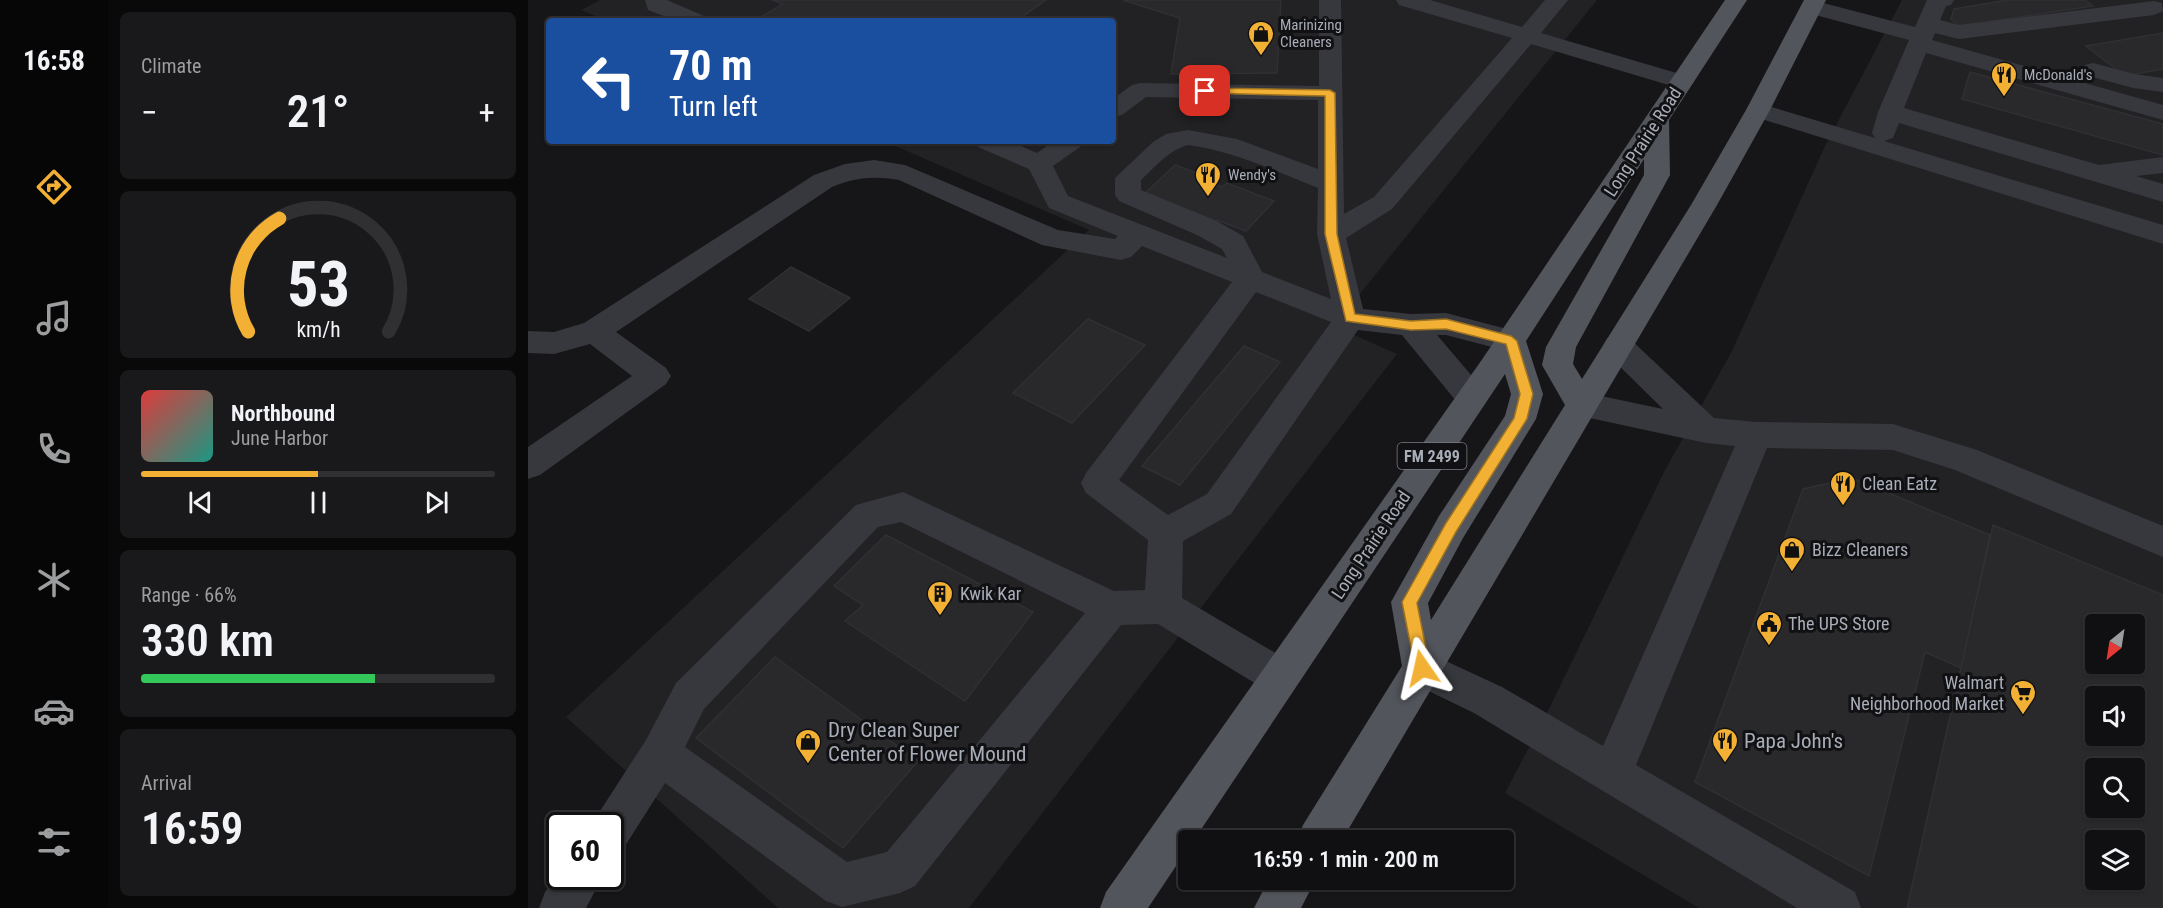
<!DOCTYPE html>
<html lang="en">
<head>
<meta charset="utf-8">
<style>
  body { margin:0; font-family:"Roboto Condensed",sans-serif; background:#19191b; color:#f1f3f6; height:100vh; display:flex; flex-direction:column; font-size:22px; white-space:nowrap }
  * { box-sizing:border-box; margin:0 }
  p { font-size:20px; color:#9c9d9f }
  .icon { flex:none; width:33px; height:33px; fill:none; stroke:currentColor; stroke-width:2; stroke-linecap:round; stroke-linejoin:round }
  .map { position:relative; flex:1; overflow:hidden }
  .side { display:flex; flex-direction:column; gap:12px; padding:12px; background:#09090a; width:420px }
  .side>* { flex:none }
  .banner { position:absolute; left:18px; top:18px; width:570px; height:126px; border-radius:6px; box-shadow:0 2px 4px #0004,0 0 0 2px #303032; background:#1a4fa0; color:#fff; overflow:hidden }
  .needle { width:39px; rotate:210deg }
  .tools { position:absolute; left:1557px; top:614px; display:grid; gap:12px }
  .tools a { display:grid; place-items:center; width:60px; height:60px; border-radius:6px; background:#101012; box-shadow:0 2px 4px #0004,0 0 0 2px #303032; font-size:30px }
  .speed { position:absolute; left:18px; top:812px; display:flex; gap:12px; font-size:30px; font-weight:700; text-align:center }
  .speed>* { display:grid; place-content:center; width:78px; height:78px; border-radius:50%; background:#101012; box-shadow:0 2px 4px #0004,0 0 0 2px #303032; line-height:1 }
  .speed .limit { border:3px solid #111; border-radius:9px; background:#fff; color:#111 }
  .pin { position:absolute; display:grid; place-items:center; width:51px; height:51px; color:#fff; margin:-26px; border-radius:12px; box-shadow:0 3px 9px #0006 }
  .me { position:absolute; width:66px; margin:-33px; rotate:349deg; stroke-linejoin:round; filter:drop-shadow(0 0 4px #0008) }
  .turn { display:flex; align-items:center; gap:21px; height:126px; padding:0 24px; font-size:27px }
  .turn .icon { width:78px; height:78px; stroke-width:2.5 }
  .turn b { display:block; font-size:42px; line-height:51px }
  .big { font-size:45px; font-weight:600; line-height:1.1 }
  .side .widget { flex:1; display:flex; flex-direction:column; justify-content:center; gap:9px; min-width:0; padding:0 21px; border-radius:9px; background:#19191b }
  .side .dial { align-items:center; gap:0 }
  .dial svg { height:156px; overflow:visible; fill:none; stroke:#303032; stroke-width:7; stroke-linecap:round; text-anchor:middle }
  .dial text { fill:#f1f3f6; stroke:none }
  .song { display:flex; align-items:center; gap:18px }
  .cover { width:72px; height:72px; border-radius:9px; background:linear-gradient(135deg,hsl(0 70% 55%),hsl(170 70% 35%)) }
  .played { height:6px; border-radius:3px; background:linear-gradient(90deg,#f2b134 50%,#303032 50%) }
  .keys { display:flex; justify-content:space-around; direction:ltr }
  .heat { display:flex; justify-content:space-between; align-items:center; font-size:33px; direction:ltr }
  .charge { height:9px; border-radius:4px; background:linear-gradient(90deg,#34c759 66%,#303032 0) }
  .trip { position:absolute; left:650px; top:830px; width:336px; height:60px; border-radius:6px; background:#101012; box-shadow:0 2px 4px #0004,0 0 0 2px #303032; font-weight:600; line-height:60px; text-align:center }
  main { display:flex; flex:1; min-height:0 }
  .tab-bar { display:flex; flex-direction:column; width:108px; justify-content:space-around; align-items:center; background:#060607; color:#9c9d9f }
  .tab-bar .icon { width:42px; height:42px }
  .tab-bar .selected { color:#f2b134 }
  .tab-bar b { font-size:27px; color:#f1f3f6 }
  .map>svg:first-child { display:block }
  .built { fill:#222225; fill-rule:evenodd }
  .building { fill:#29292c; stroke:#303034; stroke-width:1.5; fill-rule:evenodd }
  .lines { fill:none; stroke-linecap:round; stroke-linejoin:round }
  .minor { fill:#37383d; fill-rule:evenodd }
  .major { fill:#53555c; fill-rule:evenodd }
  .route { fill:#f2b134; stroke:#9d7322; stroke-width:1.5 }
  .labels { text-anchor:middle; stroke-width:6; stroke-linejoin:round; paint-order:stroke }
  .far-poi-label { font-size:15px; fill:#a8adb8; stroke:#111113; text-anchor:start }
  .shield { fill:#111113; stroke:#7b7e86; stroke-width:1.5 }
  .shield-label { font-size:16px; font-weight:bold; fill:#a8adb8 }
  .street-label { font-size:18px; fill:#a8adb8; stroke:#111113 }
  .poi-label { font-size:18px; fill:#a8adb8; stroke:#111113; text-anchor:start }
  .near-poi-label { font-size:21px; fill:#a8adb8; stroke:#111113; text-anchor:start }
</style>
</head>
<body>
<main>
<nav class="tab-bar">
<b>16:58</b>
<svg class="icon selected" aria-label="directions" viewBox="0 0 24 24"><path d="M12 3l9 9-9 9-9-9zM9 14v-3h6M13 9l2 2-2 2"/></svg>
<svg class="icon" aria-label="music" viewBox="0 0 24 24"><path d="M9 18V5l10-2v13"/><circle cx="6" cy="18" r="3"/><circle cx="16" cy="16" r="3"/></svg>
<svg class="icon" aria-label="phone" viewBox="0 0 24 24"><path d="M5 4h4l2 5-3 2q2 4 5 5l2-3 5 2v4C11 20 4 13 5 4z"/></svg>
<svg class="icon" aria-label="climate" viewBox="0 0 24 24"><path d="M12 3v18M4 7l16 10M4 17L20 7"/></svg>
<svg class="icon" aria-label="car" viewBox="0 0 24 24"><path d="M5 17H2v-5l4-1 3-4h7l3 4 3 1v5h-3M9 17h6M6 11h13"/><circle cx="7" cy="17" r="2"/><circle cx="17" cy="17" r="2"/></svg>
<svg class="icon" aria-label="filters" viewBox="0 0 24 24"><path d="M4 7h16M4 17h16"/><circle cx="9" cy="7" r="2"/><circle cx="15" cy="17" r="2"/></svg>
</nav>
<section class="side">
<div class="widget"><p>Climate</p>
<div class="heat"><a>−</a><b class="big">21°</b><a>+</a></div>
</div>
<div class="widget dial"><svg viewBox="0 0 100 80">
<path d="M14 69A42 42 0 1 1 86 69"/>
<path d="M14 69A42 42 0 0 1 30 11" stroke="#f2b134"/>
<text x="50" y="56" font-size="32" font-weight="700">53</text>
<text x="50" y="72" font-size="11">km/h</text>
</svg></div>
<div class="widget">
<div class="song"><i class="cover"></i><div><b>Northbound</b><p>June Harbor</p></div></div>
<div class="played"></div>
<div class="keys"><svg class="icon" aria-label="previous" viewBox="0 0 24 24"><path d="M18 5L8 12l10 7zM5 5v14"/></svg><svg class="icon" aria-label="pause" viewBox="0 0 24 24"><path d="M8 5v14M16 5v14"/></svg><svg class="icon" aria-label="next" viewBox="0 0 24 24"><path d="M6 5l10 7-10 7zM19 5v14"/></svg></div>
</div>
<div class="widget"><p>Range · 66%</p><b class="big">330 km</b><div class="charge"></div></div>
<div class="widget"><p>Arrival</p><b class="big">16:59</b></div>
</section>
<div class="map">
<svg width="1635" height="908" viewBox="0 0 1635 908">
  <rect width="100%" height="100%" fill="#161618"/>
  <path class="built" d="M72,0H1069L806,326L869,354L441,908H250L38,717L561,230L356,141H585V21H79L53,10Z
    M1374,0H1635V908H1171L977,793L1017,717L1137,470L1203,353L1297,146ZM1568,624H1606V663H1568ZM1568,696H1606V735H1568ZM1568,768H1606V807H1568ZM1568,840H1606V879H1568Z"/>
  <path class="building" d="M244,0H518L488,21H226L255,4Z
    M595,0H753L749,73L643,74L652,18Z
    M1480,0H1557L1565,6L1431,26L1423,19L1426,9Z
    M1635,33V69L1597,76L1558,46Z
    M1442,72L1635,124V155L1434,99Z
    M647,165L674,175L671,178L694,187L699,183L746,201L718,231L689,220L685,225L614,196Z
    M263,267L322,298L281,331L221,299Z
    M560,319L617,345L544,423L485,393Z
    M716,346L752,362L652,485L614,466Z
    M1324,478L1462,535L1433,668L1397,652L1341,876L1167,782L1275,489Z
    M1465,525L1635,595V908H1379ZM1568,624H1606V663H1568ZM1568,696H1606V735H1568ZM1568,768H1606V807H1568ZM1568,840H1606V879H1568Z
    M358,535L505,612L437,701L317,621L335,605L306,586Z
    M247,657L390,761L315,848L168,738Z"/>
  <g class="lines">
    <path class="minor" d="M117,0H139L176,16L179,21H149L120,10Z
      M791,0H813L816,214L846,197L984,38L871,5L868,0H902L994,27L1017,0H1040L1013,33L1162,77L1166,82L1162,87L1154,89L1003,44L864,209L818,238L835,309L883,314L918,313L994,333L998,341L994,349L983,352L918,335H909L955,389L960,398L955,407L944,410L933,407L874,335L830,330L703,514L655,541L654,598L766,664L771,677L766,690L752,696L738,690L630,624L593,625L387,886L372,893L314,907L298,901L137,783L97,846L82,852V825H63L118,740L148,683L328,505L375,492L586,591L617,590L620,540L558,493L553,483L558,473L704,282L614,246L603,257L593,260L514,245L371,180C346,176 328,177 304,187L88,332L138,368L143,376L138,384L12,475L0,479V447L104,376L62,344L26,354L0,353V331L26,332L56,323L286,175L317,164L346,160L377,165L530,230L587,239L590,236L521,208L501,169L450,147L446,141H481L509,153L526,141H556L552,147L525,166L540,196L699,258L694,249L669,235L591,201L587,195V178L625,142L638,134L660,130L709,139L790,169V100L618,97L594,115L585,117V99L604,85L612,83L791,86ZM660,145C705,151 748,171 790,188L789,234L803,299L734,272L715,236L689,221L613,190V180C626,168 642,149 660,145ZM728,292L803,322L679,494L640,515L591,480ZM373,522L557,613L359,852L319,862L157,747L176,709L350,527Z
      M1284,0L1387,27L1399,0H1426L1423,5L1418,6L1412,20L1431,25L1626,1L1634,3L1635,11L1626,15L1431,39L1407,33L1404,40L1635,105V120L1398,53L1376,108L1571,165L1635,157V173L1608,176L1635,184V202L1371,123L1365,138L1356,141L1635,225V244L1221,115L1218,110L1221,105L1230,103L1347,138L1344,133L1350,112L1381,40L1276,12L1273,7L1276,2Z
      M1565,63L1606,74L1635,78V92L1605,88L1557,75L1553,70L1557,65Z
      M1090,335L1101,338L1186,418L1228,422L1365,424L1449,450L1635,526V557L1427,470L1365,450L1239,448L1108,765L1327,892L1333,908H1269L946,713L880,681L875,668L880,655L894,650L974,687L1075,746L1207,446L1178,443L1043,414L1038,405L1043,396L1054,392L1135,409L1079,354L1075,346L1079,338Z
      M32,870V876H75L58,908H11L17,892Z"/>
    <path class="major" d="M1197,0H1219L1141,120L1142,175L1048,347L1045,364L1054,379L1163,205L1218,110L1276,0H1298L1242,110L1189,205L814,840H769L775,825L874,666L863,602L911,516L977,416L983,394L977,374L666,840H660V848L620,908H572L578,892L953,361ZM1116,159V175L1018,347L1014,365L1037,405L903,620L900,603L935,538L1008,419L1015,394L998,341Z
      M741,879H788L773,908H726Z"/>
  </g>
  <path class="route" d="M677,88L802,90L807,93L809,234L827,314L883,321L918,319L983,336L989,341L1005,394L999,419L928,532L889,603L902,668L900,673L894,675L889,673L887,668L874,602L918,523L986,418L992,394L978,344L918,329L883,330L818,321L797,234V96L673,93L672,91Z"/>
  <defs>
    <symbol id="shop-pin" viewBox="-11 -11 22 30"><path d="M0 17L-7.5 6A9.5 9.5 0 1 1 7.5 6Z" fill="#f2b134" stroke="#111113"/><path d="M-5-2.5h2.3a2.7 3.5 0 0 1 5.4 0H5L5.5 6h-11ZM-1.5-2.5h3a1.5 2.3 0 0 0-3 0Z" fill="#111"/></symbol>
    <symbol id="restaurant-pin" viewBox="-11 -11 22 30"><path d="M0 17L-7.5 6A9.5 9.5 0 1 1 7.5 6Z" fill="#f2b134" stroke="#111113"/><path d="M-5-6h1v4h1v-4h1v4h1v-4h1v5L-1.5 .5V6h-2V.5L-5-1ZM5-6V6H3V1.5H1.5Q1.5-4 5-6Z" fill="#111"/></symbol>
    <symbol id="building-pin" viewBox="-11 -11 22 30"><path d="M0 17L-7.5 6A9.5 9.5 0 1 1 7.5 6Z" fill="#f2b134" stroke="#111113"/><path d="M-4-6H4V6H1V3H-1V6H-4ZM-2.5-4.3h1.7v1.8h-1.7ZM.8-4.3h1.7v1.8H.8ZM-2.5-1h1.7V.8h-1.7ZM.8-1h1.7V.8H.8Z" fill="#111"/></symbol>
    <symbol id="civic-pin" viewBox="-11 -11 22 30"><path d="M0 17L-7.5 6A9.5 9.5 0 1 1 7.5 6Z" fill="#f2b134" stroke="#111113"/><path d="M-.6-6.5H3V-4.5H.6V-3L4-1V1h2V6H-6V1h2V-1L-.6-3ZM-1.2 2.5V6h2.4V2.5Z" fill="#111"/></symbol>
    <symbol id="supermarket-pin" viewBox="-11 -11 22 30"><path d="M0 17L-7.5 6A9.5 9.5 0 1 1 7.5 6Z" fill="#f2b134" stroke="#111113"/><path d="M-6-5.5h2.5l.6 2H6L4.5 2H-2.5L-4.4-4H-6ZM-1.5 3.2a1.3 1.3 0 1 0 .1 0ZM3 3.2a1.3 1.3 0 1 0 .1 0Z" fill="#111"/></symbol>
  </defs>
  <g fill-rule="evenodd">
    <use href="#shop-pin" x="718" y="19" width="30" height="40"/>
    <use href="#restaurant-pin" x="1461" y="60" width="30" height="40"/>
    <use href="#restaurant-pin" x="665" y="160" width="30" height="40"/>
    <use href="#restaurant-pin" x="1300" y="469" width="30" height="40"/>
    <use href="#shop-pin" x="1249" y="535" width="30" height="40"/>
    <use href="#building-pin" x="397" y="579" width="30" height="40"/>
    <use href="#civic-pin" x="1226" y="609" width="30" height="40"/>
    <use href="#supermarket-pin" x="1480" y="678" width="30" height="40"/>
    <use href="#restaurant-pin" x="1182" y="726" width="30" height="40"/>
    <use href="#shop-pin" x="265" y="727" width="30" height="40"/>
  </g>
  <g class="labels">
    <g class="far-poi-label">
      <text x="752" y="30">Marinizing<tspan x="752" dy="17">Cleaners</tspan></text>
      <text x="1496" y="80">McDonald's</text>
      <text x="700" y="180">Wendy's</text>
    </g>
    <rect class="shield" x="869.5" y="443" width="69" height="26" rx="4.5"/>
    <g class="shield-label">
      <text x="904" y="462">FM 2499</text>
    </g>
    <g class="street-label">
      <text transform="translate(1115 142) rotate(-57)" y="6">Long Prairie Road</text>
      <text transform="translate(843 545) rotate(-56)" y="6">Long Prairie Road</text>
    </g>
    <g class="poi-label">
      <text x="1334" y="490">Clean Eatz</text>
      <text x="1284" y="556">Bizz Cleaners</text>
      <text x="432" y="600">Kwik Kar</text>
      <text x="1260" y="630">The UPS Store</text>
      <text x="1476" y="689" text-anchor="end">Walmart<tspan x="1476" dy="21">Neighborhood Market</tspan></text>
    </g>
    <g class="near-poi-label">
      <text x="300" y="737">Dry Clean Super<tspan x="300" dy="24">Center of Flower Mound</tspan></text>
      <text x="1216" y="748">Papa John's</text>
    </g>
  </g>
</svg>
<div class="tools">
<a><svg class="needle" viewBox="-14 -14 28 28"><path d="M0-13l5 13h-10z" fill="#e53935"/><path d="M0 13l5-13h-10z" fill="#9c9d9f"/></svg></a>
<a><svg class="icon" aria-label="sound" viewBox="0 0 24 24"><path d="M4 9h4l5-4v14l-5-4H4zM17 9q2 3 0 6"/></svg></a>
<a><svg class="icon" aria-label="search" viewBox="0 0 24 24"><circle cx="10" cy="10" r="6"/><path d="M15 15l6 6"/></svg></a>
<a><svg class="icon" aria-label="layers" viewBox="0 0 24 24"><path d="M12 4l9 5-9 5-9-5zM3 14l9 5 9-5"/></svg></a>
</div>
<div class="speed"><div class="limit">60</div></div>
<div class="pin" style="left:677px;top:91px;background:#d93025"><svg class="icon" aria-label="arrive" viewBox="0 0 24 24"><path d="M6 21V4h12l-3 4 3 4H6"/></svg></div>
<svg class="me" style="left:894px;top:668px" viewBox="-20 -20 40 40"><path d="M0-17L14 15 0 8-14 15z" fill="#f2b134" stroke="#fff" stroke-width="4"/></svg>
<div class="trip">16:59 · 1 min · 200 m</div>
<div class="banner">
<div class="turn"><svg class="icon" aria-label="left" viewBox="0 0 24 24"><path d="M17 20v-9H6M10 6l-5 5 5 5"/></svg><div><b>70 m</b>Turn left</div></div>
</div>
</div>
</main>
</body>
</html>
